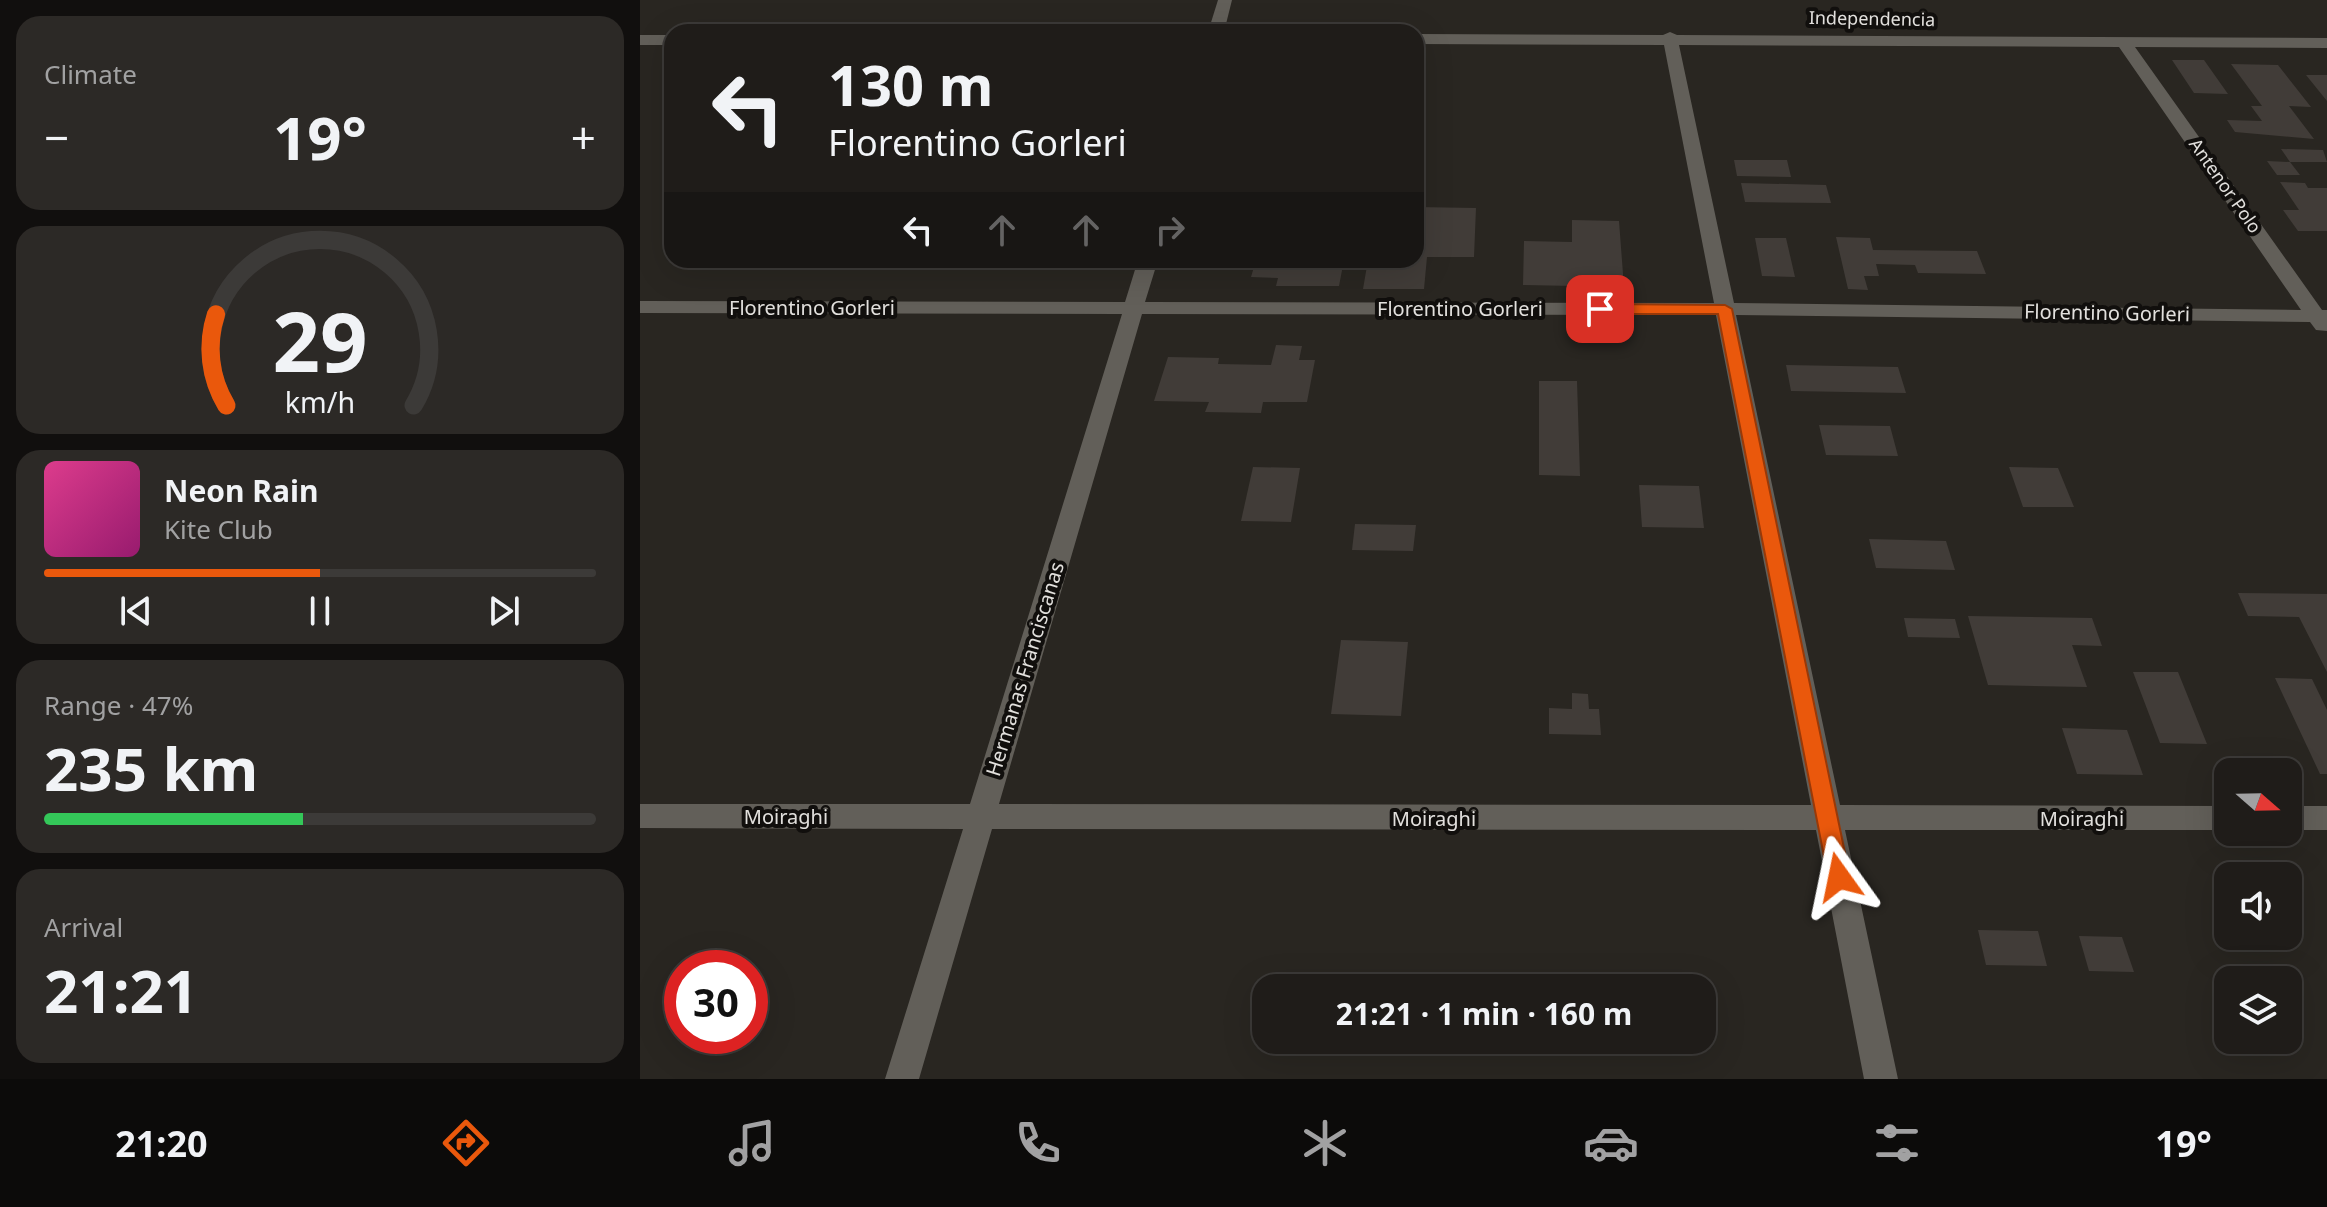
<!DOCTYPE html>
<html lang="en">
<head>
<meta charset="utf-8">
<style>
  body { margin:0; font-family:"Noto Sans",sans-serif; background:#2c2926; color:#f1f3f6; height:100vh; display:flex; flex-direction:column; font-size:30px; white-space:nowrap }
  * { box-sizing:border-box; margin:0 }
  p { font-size:26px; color:#a1a1a2 }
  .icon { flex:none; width:44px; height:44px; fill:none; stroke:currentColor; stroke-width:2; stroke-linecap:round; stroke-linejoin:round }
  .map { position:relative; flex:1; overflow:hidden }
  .drawer { display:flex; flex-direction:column; gap:16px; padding:16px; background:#110f0e; width:640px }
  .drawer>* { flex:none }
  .top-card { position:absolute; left:24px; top:24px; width:760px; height:244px; border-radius:24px; box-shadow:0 8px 32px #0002,0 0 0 2px #3c3a38; background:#1f1c19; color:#f1f3f6; overflow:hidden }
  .needle { width:52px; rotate:110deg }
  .buttons { position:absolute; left:1574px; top:758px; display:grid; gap:16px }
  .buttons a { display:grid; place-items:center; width:88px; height:88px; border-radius:16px; background:#1f1c19; box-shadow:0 8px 32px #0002,0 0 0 2px #3c3a38; font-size:40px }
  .speed { position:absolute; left:24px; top:950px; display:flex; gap:16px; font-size:40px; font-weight:700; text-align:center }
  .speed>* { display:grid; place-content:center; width:104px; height:104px; border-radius:50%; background:#1f1c19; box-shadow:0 8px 32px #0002,0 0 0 2px #3c3a38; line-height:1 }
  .speed .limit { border:12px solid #d22; background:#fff; color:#111 }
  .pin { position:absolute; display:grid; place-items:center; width:68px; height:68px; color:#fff; margin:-34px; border-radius:16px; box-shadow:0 4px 12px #0006 }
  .me { position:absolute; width:88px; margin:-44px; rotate:348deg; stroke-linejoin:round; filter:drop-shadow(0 0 6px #0008) }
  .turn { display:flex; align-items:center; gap:28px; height:168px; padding:0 32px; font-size:36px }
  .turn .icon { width:104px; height:104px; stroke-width:2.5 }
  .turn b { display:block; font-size:56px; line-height:68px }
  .lanes { display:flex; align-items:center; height:76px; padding:0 32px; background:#0003; justify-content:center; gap:40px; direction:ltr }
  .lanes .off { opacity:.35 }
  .big { font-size:60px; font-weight:700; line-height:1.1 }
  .drawer .widget { flex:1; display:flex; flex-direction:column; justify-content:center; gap:12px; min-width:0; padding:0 28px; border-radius:24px; background:#2c2926 }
  .drawer .dial { align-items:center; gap:0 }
  .dial svg { height:208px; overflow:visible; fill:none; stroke:#3c3a38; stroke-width:7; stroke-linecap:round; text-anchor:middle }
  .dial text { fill:#f1f3f6; stroke:none }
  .song { display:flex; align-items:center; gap:24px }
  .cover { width:96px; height:96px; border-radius:12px; background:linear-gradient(135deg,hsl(330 70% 55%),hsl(320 70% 35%)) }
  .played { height:8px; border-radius:4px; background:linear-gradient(90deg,#ea580c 50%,#3c3a38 50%) }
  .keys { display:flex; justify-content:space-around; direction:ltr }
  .heat { display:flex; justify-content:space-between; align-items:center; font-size:44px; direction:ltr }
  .charge { height:12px; border-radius:6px; background:linear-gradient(90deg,#34c759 47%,#3c3a38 0) }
  .trip { position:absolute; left:612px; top:974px; width:464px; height:80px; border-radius:24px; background:#1f1c19; box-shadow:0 8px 32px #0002,0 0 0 2px #3c3a38; font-weight:700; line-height:80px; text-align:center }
  .menu { display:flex; height:128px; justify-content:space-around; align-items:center; background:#0c0b0a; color:#a1a1a2 }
  .menu .icon { width:56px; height:56px }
  .menu .on { color:#ea580c }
  .menu b { font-size:36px; color:#f1f3f6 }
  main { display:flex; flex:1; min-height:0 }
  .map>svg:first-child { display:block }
  .building { fill:#413c38 }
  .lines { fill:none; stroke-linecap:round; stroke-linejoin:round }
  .minor { fill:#625f59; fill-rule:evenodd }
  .route { fill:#ea580c; stroke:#983908; stroke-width:2 }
  .labels { text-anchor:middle; stroke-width:8; stroke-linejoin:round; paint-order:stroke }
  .far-street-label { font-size:18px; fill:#e2e0dd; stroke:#110f0d }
  .street-label { font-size:20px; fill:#e2e0dd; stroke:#110f0d }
</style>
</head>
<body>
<main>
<section class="drawer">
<div class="widget"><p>Climate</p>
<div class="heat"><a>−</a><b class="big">19°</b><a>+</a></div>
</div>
<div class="widget dial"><svg viewBox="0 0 100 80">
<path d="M14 69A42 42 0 1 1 86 69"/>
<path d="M14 69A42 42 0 0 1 10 34" stroke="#ea580c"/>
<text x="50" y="56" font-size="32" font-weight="700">29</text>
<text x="50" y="72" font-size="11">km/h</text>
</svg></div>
<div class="widget">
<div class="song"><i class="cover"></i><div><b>Neon Rain</b><p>Kite Club</p></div></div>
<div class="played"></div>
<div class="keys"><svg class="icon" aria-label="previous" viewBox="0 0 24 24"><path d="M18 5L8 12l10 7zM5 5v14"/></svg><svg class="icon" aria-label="pause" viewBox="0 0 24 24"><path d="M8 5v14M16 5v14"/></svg><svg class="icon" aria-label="next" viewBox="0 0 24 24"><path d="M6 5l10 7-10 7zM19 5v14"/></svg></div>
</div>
<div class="widget"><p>Range · 47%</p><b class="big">235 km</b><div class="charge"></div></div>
<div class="widget"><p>Arrival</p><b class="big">21:21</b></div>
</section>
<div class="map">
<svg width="1687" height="1079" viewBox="0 0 1687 1079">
  <rect width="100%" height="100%" fill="#292621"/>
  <path class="building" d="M1532,60H1564L1588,94L1554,93Z
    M1591,64L1638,65L1671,107L1649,106L1674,139L1595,132L1587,120L1622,121L1611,106H1622Z
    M1666,75H1687V101Z
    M1641,149L1683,150L1687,162H1650Z
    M1094,160H1147L1151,177L1097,176Z
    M1627,161L1650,162L1660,175H1637Z
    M1640,182L1665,183L1668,188H1687V231H1658L1643,210H1659Z
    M1101,183L1186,185L1191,203L1105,202Z
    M776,207L836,208L834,257H787L784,289H723L728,260H776Z
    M932,220L979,221L984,287L883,285L884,241L932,242Z
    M1196,237L1230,238L1233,250L1337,251L1346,274L1278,273L1275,265L1236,264L1239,276H1224L1228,290L1208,289Z
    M1115,238H1146L1155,277L1122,276Z
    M616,260H704L699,286H636L638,278L611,277Z
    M636,345L662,346L659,360H675L667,402H623L621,413L565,412L569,402L514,401L528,357L579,358L578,364L631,365Z
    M1146,365L1258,367L1266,393L1151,391Z
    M899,381H937L940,476L899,475Z
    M1179,425L1250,426L1258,456L1186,455Z
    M613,467L660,468L651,522L601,521Z
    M1369,467L1418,468L1434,507H1383Z
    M999,485L1059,486L1064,528L1002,527Z
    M715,524L776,525L773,551L712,550Z
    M1229,539L1306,541L1315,570L1236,568Z
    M1598,593L1687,594V672L1659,617L1608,616Z
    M1328,616L1452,618L1462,646L1432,645L1447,687L1348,685Z
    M1264,618L1315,619L1320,638L1268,637Z
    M701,640L768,642L761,716L691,714Z
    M1493,672H1538L1567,744L1520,743Z
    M1635,678L1672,679L1687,710V774H1680Z
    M932,693L948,694L949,709H959L961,735L909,734V708L932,709Z
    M1422,728L1487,730L1503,775L1437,774Z
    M1338,930L1398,931L1407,966L1346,965Z
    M1439,936L1482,937L1494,972L1449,971Z"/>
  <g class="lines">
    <path class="minor" d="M578,0H592L584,32H568Z
      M1030,32L1037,35L1687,38V48L1495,47L1682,310H1687V331L1676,330L1670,322L1096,315L1200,805L1588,806V830H1205L1258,1079H1224L1176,830L352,829L279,1079H245L323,829L0,828V804H330L482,314L0,313V301L485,302L498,260H518L505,302L1074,303L1024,45L776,44V34L1023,35ZM1039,45L1479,47L1661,310L1094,303ZM502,314L1076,315L1171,805L359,804Z
      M0,35H32V45H0Z
      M1648,806H1687V830H1648Z"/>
  </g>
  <path class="route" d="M1085,305L1092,309L1210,877L1207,884L1199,887L1191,884L1188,877L1078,314H960L953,309L960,304Z"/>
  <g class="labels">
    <g class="far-street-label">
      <text transform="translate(1232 19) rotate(1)" y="6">Independencia</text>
      <text transform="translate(1585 186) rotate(55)" y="6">Antenor Polo</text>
    </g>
    <g class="street-label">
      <text x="172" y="315">Florentino Gorleri</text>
      <text x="820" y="316">Florentino Gorleri</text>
      <text transform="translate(1467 313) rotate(1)" y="7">Florentino Gorleri</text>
      <text transform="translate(385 669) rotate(-73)" y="7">Hermanas Franciscanas</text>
      <text x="146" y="824">Moiraghi</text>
      <text x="794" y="826">Moiraghi</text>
      <text x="1442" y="826">Moiraghi</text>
    </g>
  </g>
</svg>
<div class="buttons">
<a><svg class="needle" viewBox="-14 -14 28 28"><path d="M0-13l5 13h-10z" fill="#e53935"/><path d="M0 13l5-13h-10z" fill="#a1a1a2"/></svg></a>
<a><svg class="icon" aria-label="sound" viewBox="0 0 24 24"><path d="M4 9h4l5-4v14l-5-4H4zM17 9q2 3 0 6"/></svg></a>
<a><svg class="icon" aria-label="layers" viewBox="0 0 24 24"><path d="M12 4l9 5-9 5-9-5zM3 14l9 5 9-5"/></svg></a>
</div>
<div class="speed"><div class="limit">30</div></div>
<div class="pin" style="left:960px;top:309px;background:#d93025"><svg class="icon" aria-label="arrive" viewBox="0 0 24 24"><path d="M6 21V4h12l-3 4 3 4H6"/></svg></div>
<svg class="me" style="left:1199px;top:877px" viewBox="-20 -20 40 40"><path d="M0-17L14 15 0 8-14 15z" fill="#ea580c" stroke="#fff" stroke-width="4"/></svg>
<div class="trip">21:21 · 1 min · 160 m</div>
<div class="top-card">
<div class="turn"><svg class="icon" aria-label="left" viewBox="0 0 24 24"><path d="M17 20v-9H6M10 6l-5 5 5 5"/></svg><div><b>130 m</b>Florentino Gorleri</div></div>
<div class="lanes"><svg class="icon" aria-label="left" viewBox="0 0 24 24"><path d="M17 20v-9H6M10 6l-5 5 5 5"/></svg><svg class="icon off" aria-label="ahead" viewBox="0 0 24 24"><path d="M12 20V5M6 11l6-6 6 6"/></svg><svg class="icon off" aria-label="ahead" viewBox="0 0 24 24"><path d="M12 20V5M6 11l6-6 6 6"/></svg><svg class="icon off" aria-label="right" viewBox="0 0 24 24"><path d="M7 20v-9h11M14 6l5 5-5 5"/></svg></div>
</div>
</div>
</main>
<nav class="menu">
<b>21:20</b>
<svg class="icon on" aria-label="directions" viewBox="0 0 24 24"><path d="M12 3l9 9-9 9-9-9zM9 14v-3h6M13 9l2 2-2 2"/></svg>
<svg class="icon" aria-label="music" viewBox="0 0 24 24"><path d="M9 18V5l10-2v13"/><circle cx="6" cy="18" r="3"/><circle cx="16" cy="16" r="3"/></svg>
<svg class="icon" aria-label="phone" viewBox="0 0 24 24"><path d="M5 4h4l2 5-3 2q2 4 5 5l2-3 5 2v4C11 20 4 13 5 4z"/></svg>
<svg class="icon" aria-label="climate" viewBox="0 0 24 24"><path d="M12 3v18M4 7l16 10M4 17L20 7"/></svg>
<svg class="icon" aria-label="car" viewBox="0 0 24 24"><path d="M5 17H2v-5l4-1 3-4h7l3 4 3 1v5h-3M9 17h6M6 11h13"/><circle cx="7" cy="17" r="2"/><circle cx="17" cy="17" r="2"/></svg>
<svg class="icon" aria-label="filters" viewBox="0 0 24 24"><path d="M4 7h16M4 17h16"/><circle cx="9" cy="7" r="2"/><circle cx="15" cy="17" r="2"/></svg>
<b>19°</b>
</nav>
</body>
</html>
